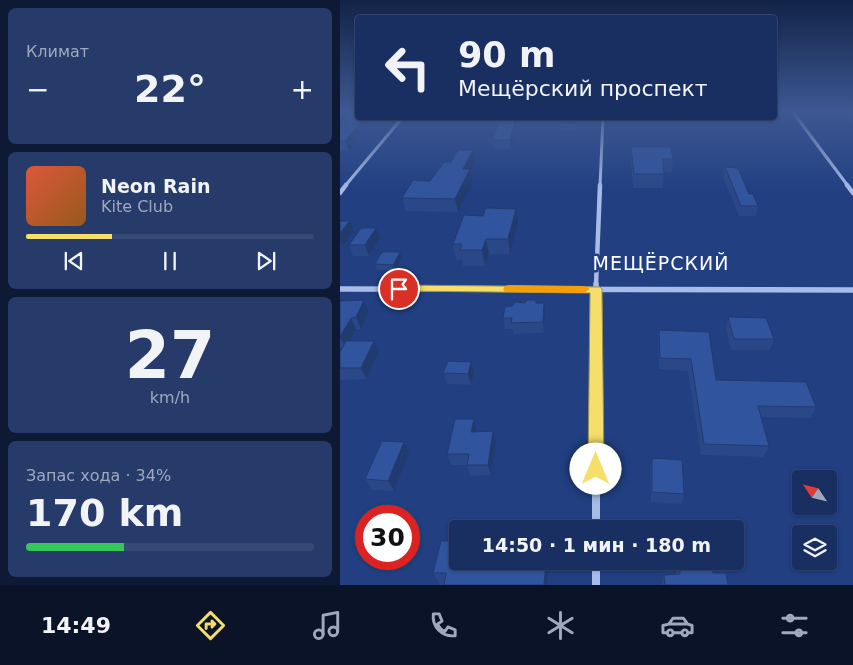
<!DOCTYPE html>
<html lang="ru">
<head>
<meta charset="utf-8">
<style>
  body { margin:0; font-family:"DejaVu Sans",sans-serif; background:#263b6a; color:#f1f3f6; height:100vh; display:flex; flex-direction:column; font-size:19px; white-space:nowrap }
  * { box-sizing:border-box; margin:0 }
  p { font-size:16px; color:#9fa9bd }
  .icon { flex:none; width:28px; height:28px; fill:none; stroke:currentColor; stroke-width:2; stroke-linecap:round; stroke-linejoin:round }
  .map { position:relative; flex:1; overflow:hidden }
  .sheet { display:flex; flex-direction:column; gap:8px; padding:8px; background:#0e1a35; width:340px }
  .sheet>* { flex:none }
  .guide { position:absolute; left:15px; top:15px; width:422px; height:105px; border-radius:5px; box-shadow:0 1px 4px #0004,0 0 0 1px #374a76; background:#192f61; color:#f1f3f6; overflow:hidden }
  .needle { width:32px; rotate:305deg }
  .fabs { position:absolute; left:452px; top:470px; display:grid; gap:10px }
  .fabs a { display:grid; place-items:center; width:45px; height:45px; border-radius:5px; background:#192f61; box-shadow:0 1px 4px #0004,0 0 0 1px #374a76; font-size:25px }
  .speed { position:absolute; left:15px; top:505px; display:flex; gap:10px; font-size:25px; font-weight:700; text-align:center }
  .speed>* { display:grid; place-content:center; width:65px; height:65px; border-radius:50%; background:#192f61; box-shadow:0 1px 4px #0004,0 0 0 1px #374a76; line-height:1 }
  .speed .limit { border:8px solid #d22; background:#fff; color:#111 }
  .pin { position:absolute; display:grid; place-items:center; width:42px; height:42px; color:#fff; margin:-21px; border:2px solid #fff; border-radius:50%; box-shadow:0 1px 5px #0007 }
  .me { position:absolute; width:55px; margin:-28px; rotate:0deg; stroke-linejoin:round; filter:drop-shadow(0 0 4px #0008) }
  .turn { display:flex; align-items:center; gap:18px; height:105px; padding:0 20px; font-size:22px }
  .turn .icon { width:65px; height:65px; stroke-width:2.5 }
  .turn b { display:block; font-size:35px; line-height:42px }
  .big { font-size:38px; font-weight:700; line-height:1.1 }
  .sheet .tile { flex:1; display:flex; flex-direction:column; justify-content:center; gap:8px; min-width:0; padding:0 18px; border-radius:8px; background:#263b6a }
  .sheet .dial { align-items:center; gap:0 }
  .dial b { font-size:65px; line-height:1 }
  .song { display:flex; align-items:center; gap:15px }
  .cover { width:60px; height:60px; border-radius:8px; background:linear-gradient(135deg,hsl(10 70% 55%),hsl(30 70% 35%)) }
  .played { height:5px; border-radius:2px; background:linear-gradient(90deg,#f5de69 30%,#374a76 30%) }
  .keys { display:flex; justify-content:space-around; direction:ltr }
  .heat { display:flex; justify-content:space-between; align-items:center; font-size:28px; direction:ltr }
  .charge { height:8px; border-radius:4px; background:linear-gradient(90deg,#34c759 34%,#374a76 0) }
  .trip { position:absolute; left:109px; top:520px; width:295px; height:50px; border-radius:5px; background:#192f61; box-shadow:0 1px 4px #0004,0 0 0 1px #374a76; font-weight:700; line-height:50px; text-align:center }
  .tab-bar { display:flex; height:80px; justify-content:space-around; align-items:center; background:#0a1327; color:#9fa9bd }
  .tab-bar .icon { width:35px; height:35px }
  .tab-bar .active { color:#f5de69 }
  .tab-bar b { font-size:22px; color:#f1f3f6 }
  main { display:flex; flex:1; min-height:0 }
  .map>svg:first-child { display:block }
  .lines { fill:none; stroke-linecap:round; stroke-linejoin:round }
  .street-far3 { stroke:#a7bce8; stroke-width:3 }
  .street-far2 { stroke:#a7bce8; stroke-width:4.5 }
  .street-far1 { stroke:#a7bce8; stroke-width:5.5 }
  .street { stroke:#a7bce8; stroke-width:8 }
  .wall { fill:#2a4888 }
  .shaded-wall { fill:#223b6f }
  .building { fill:#31549e; stroke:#223b6f }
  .route { fill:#f5de69; stroke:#9f9044 }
  .slow { fill:#f59e0b }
  .labels { text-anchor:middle; stroke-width:5; stroke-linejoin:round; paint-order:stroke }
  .quarter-label { font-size:19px; letter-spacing:1px; fill:#fff; stroke:#213f81 }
</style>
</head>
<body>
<main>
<section class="sheet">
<div class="tile"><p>Климат</p>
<div class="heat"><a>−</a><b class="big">22°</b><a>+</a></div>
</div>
<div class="tile">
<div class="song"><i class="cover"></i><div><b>Neon Rain</b><p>Kite Club</p></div></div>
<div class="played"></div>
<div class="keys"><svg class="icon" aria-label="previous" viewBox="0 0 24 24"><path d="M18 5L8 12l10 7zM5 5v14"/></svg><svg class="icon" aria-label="pause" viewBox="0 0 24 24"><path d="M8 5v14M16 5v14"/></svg><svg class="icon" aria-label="next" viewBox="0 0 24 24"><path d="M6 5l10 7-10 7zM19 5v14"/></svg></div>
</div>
<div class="tile dial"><b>27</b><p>km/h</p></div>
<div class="tile"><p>Запас хода · 34%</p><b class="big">170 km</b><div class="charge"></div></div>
</section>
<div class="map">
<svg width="513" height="585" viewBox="0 0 513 585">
  <rect width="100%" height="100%" fill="#213f81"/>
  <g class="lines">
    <path class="street-far3" d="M452,111L508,186
      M5,186L62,118
      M260,186L263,118"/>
    <path class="street-far2" d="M507,185L513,193
      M0,193L6,185
      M256,285L260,185"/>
    <path class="street-far1" d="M0,289L513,290
      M256,415V284"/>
    <path class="street" d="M256,414V529
      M256,561V585"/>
  </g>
  <path class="wall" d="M12,111L9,151H0V129L3,126L1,121Z
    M505,111H513V119Z
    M237,118L236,131L220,130L219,122Z
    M178,120L171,149H153L152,140Z
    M291,147L333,159L332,172H324L323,188H293L291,160Z
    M135,162L131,171L133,181L118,212L66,211L62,198Z
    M385,167L418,206L416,216H399L383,177Z
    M178,224L170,254H149L145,266H123L122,260H116L113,244Z
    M36,228L40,238L29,256H13L9,245Z
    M60,252L62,257L55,270H37L35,264Z
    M24,300L29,311L21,329H16L10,341H34L39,352L26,379L0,380V352L2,348H0V301Z
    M196,300L197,303H204L205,314L204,333L173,334L172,329H165L163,318L185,303Z
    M388,317L434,339L430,350H391L386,328Z
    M319,330L376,380L476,407L471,418L421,417L429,446L424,457L361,455L348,371L319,369L318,341Z
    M131,362L134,373L131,385L107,384L103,373Z
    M134,419L137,430V432L153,431L156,442L151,475L130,476L127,465H111L107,454Z
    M69,453L54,491L32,490L25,479Z
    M312,458L344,494L342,504L311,502L310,469Z
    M118,561H209L207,585H100L93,573Z
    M335,561H370L373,573L388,585H322L324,575L337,574Z"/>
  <path class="shaded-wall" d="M25,118H34L9,151L5,141Z
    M176,118H178V120L171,149L170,140Z
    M236,118H237L236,131L235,122Z
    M133,150L135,162L131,171L133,181L118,212L115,199L123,169Z
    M176,209L178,224L170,254L168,239Z
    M10,221L14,232L2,246L0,240V233Z
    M36,228L40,238L29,256L25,245Z
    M146,239L149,254L145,266L142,250Z
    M60,252L62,257L55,270L53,265Z
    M24,300L29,311L21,329L16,317Z
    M204,303L205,314L204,333L203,322Z
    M11,318L16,329L6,348L0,337Z
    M34,341L39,352L26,379L21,368Z
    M131,362L134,373L131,385L128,374Z
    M134,419L137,430L134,443L131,432Z
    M153,431L156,442L151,475L148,465Z
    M64,442L69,453L54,491L48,481Z
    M206,561H209L207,585H204Z"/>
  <path class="building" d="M12,111H18V118H25L5,141L0,142V129L7,121H1Z
    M161,118H176L170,140H152Z
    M220,118H236L235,122H219Z
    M291,147H331L333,159H323L324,174H294Z
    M118,150H133L123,169H130L115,199L62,198L73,180L90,181L104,162H111Z
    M385,167L398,168L409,194H413L418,206H401Z
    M146,208L176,209L168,239H146L142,250H120L122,244H113L124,215L143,216Z
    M0,221H10L0,233Z
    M21,228H36L25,245H9Z
    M42,252H60L53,265L35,264Z
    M24,300L16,317L11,318L0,337V301Z
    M187,300H196V303H204L203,322L171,323L172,318H163L165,307L172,306L176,302L185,303Z
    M388,317L426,318L434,339H394Z
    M319,330L369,332L376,380L466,382L476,407L418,406L429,446L364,444L351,359L320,358Z
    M6,341H34L21,368H0V352Z
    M108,361L131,362L128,374L103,373Z
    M115,419H134L131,432L153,431L148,465H127L129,454H107Z
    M42,441L64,442L48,481L25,479Z
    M312,458L342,460L344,494L312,492Z
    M101,541H118V561H206L204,585H104L106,573H93Z
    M339,561H370L373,573H386L388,585H325L324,575L340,574Z"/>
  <linearGradient id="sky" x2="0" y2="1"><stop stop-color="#122347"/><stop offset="0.58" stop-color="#3d5892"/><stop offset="1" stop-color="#3d5892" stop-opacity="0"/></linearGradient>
  <rect width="513" height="192" fill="url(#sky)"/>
  <path class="route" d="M59,285L260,287L262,289L264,469L261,474L256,476L250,474L248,469L250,293L55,291L53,289L55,286Z"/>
  <path class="slow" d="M169,285L244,286L250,289L244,293L165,292L163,289L165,286Z"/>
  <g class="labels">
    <g class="quarter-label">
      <text x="321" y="270">МЕЩЁРСКИЙ</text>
    </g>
  </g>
</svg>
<div class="fabs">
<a><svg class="needle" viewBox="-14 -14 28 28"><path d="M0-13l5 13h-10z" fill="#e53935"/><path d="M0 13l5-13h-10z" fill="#9fa9bd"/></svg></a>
<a><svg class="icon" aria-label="layers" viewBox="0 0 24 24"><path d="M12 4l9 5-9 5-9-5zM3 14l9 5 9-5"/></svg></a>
</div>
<div class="speed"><div class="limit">30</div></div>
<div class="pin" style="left:59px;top:289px;background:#d93025"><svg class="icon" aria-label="arrive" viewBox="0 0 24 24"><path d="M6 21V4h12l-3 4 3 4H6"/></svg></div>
<svg class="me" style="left:256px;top:469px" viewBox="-20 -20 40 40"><circle r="19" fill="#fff"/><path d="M0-13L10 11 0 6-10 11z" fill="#f5de69"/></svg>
<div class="trip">14:50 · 1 мин · 180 m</div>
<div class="guide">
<div class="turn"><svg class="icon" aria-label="left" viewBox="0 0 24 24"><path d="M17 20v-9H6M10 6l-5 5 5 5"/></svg><div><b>90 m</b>Мещёрский проспект</div></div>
</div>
</div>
</main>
<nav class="tab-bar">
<b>14:49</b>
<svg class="icon active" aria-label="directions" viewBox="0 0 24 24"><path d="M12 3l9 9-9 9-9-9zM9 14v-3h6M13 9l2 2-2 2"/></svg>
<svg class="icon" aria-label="music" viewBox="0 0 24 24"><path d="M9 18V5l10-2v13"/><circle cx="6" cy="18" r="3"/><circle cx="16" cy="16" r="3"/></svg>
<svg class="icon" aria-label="phone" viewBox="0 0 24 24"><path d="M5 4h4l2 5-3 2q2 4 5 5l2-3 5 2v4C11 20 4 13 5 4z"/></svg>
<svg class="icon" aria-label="climate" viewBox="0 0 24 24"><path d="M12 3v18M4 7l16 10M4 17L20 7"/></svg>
<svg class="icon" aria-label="car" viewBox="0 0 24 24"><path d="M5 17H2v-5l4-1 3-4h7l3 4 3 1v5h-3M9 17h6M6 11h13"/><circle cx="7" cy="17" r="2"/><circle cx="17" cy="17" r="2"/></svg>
<svg class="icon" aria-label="filters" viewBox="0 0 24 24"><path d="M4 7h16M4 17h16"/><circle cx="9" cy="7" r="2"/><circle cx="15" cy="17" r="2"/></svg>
</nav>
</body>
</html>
